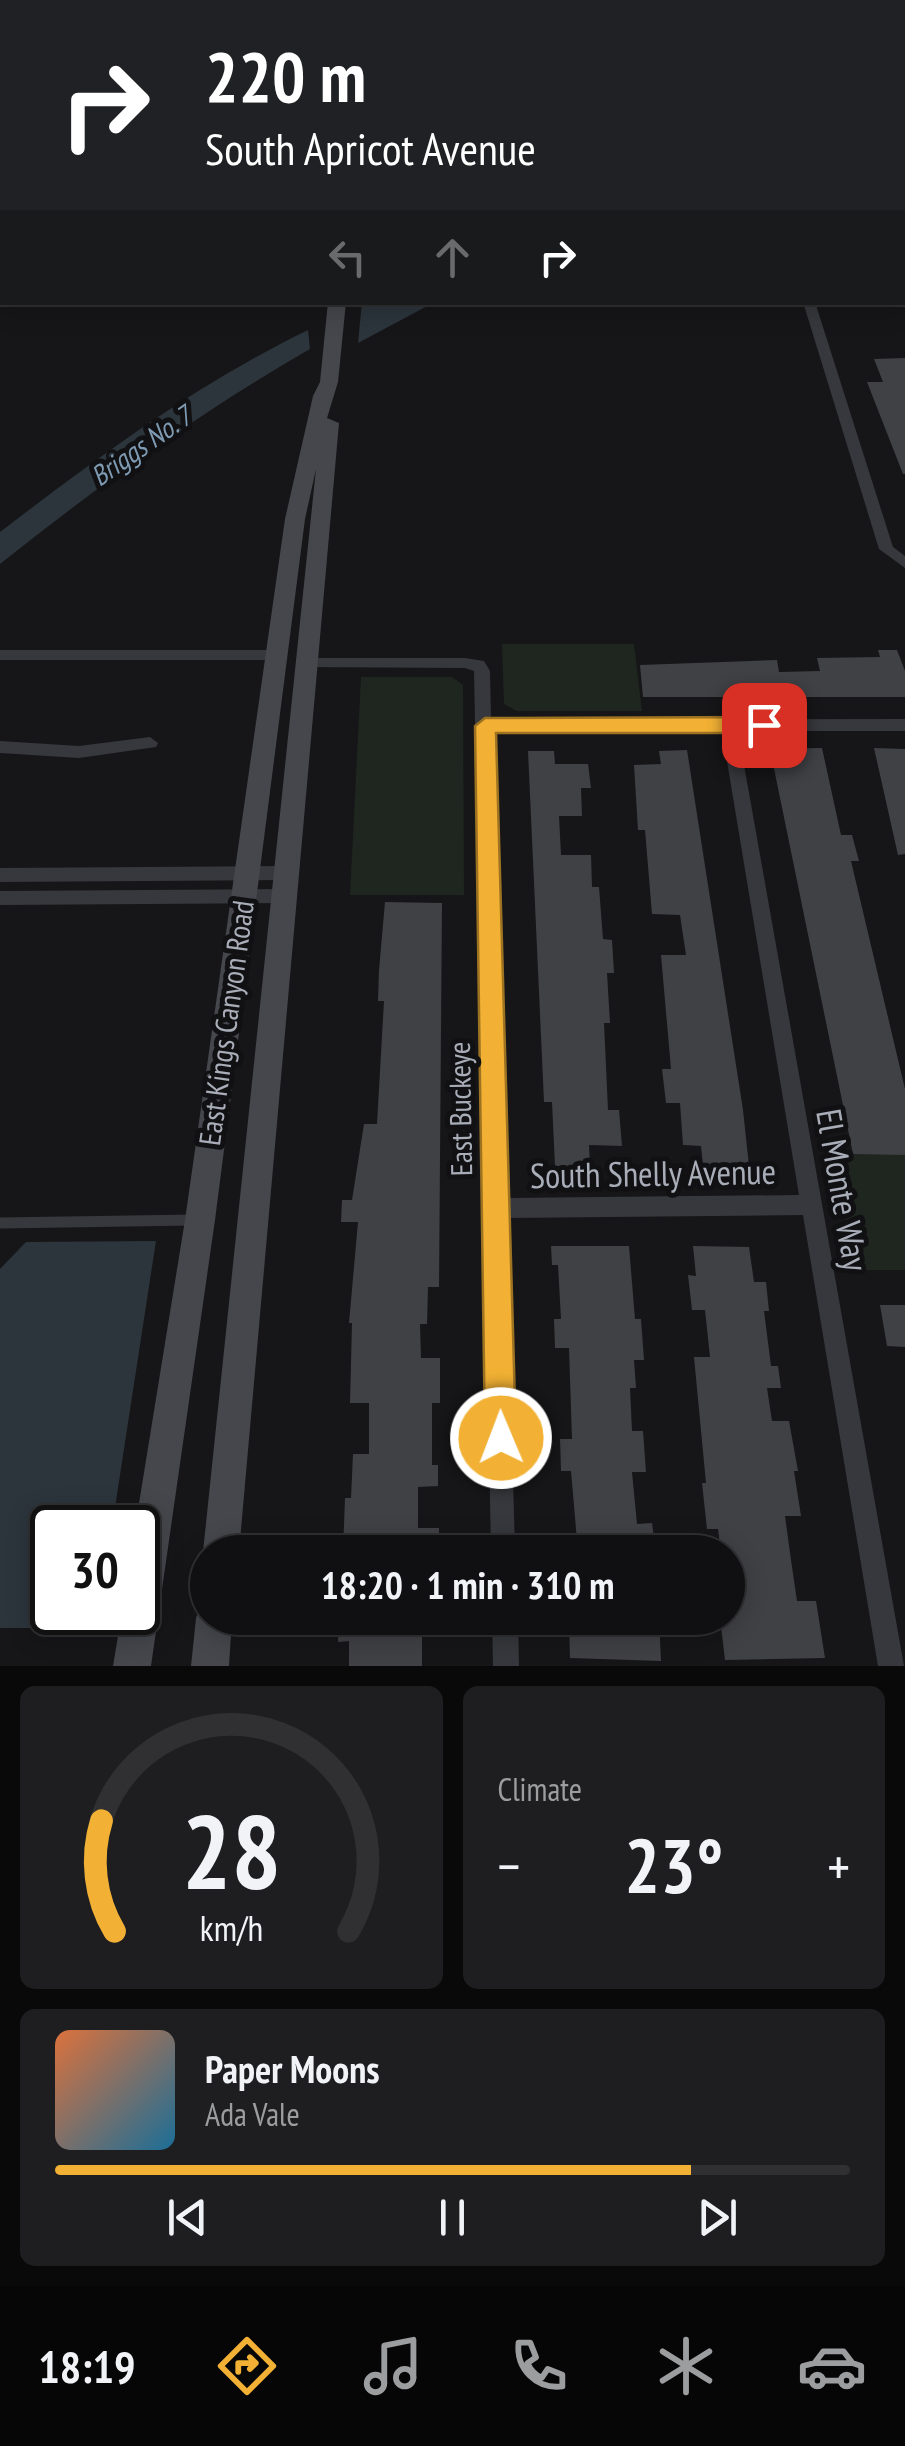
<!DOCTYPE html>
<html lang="en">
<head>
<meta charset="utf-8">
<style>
  body { margin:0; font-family:"PT Sans Narrow",sans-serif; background:#1e1e20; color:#f1f3f6; height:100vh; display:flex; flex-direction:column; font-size:38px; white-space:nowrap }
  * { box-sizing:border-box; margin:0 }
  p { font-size:32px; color:#9c9d9f }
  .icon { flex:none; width:55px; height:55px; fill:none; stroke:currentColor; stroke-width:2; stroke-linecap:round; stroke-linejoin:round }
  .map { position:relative; height:1666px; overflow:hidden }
  .side { display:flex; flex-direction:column; gap:20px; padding:20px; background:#09090a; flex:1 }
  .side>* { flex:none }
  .hud { position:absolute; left:0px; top:0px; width:905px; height:305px; box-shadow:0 5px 25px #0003,0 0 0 2px #303032; background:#202124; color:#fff; overflow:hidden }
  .speed { position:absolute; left:30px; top:1505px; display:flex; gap:20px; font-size:50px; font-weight:700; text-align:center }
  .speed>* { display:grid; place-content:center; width:130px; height:130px; border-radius:50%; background:#101012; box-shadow:0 5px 25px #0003,0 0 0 2px #303032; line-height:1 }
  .speed .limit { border:5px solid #111; border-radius:15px; background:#fff; color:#111 }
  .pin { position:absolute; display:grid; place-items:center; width:85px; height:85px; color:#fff; margin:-42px; border-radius:20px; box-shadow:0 5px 15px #0006 }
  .me { position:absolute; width:110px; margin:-55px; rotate:359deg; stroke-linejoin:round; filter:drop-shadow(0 0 8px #0008) }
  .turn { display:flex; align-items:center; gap:35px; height:210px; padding:0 40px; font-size:45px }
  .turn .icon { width:130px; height:130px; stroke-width:2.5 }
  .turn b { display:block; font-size:70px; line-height:85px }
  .lanes { display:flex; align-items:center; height:95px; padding:0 40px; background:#0003; justify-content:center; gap:50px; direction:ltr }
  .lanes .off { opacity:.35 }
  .big { font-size:75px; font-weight:700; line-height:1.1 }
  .side .widget { flex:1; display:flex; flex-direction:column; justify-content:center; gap:15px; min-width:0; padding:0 35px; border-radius:15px; background:#1e1e20 }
  .side .dial { align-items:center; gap:0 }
  .dial svg { height:260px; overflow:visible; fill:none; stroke:#303032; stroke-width:7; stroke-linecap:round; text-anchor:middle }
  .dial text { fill:#f1f3f6; stroke:none }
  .song { display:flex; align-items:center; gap:30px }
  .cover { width:120px; height:120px; border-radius:15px; background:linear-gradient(135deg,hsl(20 70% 55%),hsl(200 70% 35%)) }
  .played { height:10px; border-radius:5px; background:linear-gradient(90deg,#f2b134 80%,#303032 80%) }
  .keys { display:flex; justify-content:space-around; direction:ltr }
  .heat { display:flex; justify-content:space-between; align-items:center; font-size:55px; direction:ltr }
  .side .tiles { flex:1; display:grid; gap:20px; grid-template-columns:1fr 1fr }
  .widget:last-child { grid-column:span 2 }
  .trip { position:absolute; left:190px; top:1535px; width:555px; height:100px; border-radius:50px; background:#101012; box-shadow:0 5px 25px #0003,0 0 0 2px #303032; font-weight:700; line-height:100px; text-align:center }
  .tabs { display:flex; height:160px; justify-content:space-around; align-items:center; background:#060607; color:#9c9d9f }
  .tabs .icon { width:70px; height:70px }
  .tabs .current { color:#f2b134 }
  .tabs b { font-size:45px; color:#f1f3f6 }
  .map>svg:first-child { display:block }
  .green { fill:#1e261f }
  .water { fill:#2c353c }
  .building { fill:#404145 }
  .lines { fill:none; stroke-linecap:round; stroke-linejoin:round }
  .service { stroke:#37383d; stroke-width:11 }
  .minor { fill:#37383d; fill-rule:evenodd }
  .secondary { fill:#45474d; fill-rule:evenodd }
  .motorway { fill:#63666e; fill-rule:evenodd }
  .route { fill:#f2b134; stroke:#9d7322; stroke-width:2.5 }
  .labels { text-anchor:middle; stroke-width:10; stroke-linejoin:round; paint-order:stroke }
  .far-water-label { font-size:28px; font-style:italic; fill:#7f9bb3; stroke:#111113 }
  .street-label { font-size:30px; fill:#a8adb8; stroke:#111113 }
  .near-street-label { font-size:35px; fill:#a8adb8; stroke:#111113 }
</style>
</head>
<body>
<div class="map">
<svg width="905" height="1666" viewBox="0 0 905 1666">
  <rect width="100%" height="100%" fill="#161618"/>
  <path class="green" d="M502,644H634L642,711H517L504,704Z
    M361,677H452L463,685L464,895H350Z
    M832,1152H905V1270H855Z"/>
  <path class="water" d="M362,302H433V303L358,343Z
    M308,330L310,349C201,412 99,485 0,564V532C98,457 197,384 308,330Z
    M156,1241L112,1527L52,1528V1612L99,1613L96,1628H0V1269L26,1242Z"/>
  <path class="building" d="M905,358V474H903L867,382H883L874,359Z
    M878,650H897L905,671V697H643L640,665L777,660L779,672L820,671L817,658L880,657Z
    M822,748L841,835H852L859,861H851L905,1089V1155L853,1154L770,749Z
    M874,748L905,749V854L898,855Z
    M687,750L743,1110L749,1166L703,1165L701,1146L683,1145L680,1103H666L662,1069H671L661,955H686L680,915L652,914L645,830H638L634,765L661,764L659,751Z
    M528,751H554L555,764H588L591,788H581L582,816H559L561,855H591L592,887H599L603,939L612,940L614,973H607L610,1023H604L608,1110H619L622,1146L589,1145L590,1166H555L552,1102H544Z
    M385,902L442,903L439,1287H428L427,1324H420L421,1358H440V1403H432V1465H438V1486L418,1487V1528H439V1552H343L345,1498H351L353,1454H369V1403H350L352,1323H349L358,1222H341L342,1200H352L364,1124H377L384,1001H378L379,970Z
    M551,1246H629L635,1319H641L644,1360H634L636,1388H630L632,1431H643L646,1472H632L637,1524L652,1523L656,1552H578L571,1471H561L560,1439H572L569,1348H555L554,1319H561L558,1265H552Z
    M693,1246L749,1247L754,1282H766L769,1311H764L771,1366H778L781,1388H767L772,1421H789L798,1471H794L801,1516H785L791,1560L797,1601H816L825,1658L725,1660L720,1618H728V1552H721L718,1529H707L702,1483H706L694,1357H710L705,1310H692L688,1275L696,1276Z
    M880,1305H905V1347L887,1346Z
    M339,1618H422V1666H349V1641L338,1642Z
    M582,1618H659L661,1661L570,1658L569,1622H582Z"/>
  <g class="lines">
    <path class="service" d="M0,1223L193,1220"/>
    <path class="minor" d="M363,0H371V2H363Z
      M902,184H905L902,191Z
      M803,302H815L893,547L905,556V568L879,549Z
      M0,650H278L286,655L278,660H0Z
      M306,658H465L484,661L490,671L491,720L905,719V731H738L904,1666H878L803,1215L506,1218L515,1552H491L474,671L465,668L300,667L298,663L300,659ZM722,731L799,1195L505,1198L492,732Z
      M150,737L158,743L156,747L79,758L0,753V741L79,746Z
      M287,866L293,868L296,873L293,878L287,880L0,882V868Z
      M285,889L291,891L294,896L291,901L285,903L0,905V891Z
      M492,1618H518L519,1666H493Z"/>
    <path class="secondary" d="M0,114H2V122H0Z
      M902,125H905V133H902Z
      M328,302H346L338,382L327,418L339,423L239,1552H208V1563L203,1552L316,469L305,519L215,1220L151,1666H113L122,1612H138L135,1528L185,1220L285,519L313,396L320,382Z
      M208,1602V1618H232L229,1666H191L196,1618L201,1605Z"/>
    <path class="motorway" d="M2,129V142L0,143V130Z"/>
  </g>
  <path class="route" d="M764,717L775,725L764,733H496L516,1438L512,1449L501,1453L490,1449L485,1438L475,726L485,718Z"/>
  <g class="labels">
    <g class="far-water-label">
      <text transform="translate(141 446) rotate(-35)" y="10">Briggs No. 7</text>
    </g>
    <g class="street-label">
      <text transform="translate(227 1023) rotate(-82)" y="10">East Kings Canyon Road</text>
      <text transform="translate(461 1109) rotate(-91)" y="10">East Buckeye</text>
    </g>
    <g class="near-street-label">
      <text transform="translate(653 1174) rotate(-1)" y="12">South Shelly Avenue</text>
      <text transform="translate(842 1190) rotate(80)" y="12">El Monte Way</text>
    </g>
  </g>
</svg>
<div class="speed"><div class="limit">30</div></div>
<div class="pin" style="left:764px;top:725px;background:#d93025"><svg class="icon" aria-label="arrive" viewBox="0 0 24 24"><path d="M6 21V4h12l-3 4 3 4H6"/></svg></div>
<svg class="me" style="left:501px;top:1438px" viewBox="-20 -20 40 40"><circle r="17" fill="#f2b134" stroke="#fff" stroke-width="3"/><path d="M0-11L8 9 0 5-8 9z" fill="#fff"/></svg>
<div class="trip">18:20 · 1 min · 310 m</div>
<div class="hud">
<div class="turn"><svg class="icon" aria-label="right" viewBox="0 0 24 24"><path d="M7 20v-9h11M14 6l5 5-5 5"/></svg><div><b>220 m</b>South Apricot Avenue</div></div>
<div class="lanes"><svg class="icon off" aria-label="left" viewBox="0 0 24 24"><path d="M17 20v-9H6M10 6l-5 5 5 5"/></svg><svg class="icon off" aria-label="ahead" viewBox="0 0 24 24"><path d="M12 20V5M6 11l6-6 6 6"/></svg><svg class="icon" aria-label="right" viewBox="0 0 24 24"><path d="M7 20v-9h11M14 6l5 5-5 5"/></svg></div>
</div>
</div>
<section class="side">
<div class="tiles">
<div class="widget dial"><svg viewBox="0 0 100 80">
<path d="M14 69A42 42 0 1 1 86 69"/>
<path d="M14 69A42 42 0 0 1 10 35" stroke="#f2b134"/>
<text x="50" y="56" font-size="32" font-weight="700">28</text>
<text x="50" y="72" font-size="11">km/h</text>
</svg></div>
<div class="widget"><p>Climate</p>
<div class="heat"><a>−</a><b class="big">23°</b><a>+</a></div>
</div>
<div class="widget">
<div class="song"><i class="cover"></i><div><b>Paper Moons</b><p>Ada Vale</p></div></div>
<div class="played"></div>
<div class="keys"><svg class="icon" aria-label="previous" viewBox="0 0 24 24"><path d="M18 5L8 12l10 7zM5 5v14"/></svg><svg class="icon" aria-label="pause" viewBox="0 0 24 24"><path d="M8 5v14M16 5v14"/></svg><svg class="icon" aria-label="next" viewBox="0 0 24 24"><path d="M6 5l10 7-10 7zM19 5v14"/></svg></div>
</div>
</div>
</section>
<nav class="tabs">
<b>18:19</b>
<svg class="icon current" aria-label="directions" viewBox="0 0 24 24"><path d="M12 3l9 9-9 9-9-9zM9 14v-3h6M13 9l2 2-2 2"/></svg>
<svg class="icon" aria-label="music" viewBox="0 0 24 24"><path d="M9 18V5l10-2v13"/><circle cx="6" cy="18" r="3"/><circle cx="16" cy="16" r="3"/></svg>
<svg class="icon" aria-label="phone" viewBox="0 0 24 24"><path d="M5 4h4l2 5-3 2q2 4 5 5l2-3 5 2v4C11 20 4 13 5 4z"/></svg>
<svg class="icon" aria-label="climate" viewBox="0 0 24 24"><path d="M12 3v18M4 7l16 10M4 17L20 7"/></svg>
<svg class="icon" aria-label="car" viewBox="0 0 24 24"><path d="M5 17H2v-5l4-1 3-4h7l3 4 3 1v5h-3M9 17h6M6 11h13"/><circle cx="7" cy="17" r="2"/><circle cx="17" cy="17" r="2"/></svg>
</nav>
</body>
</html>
